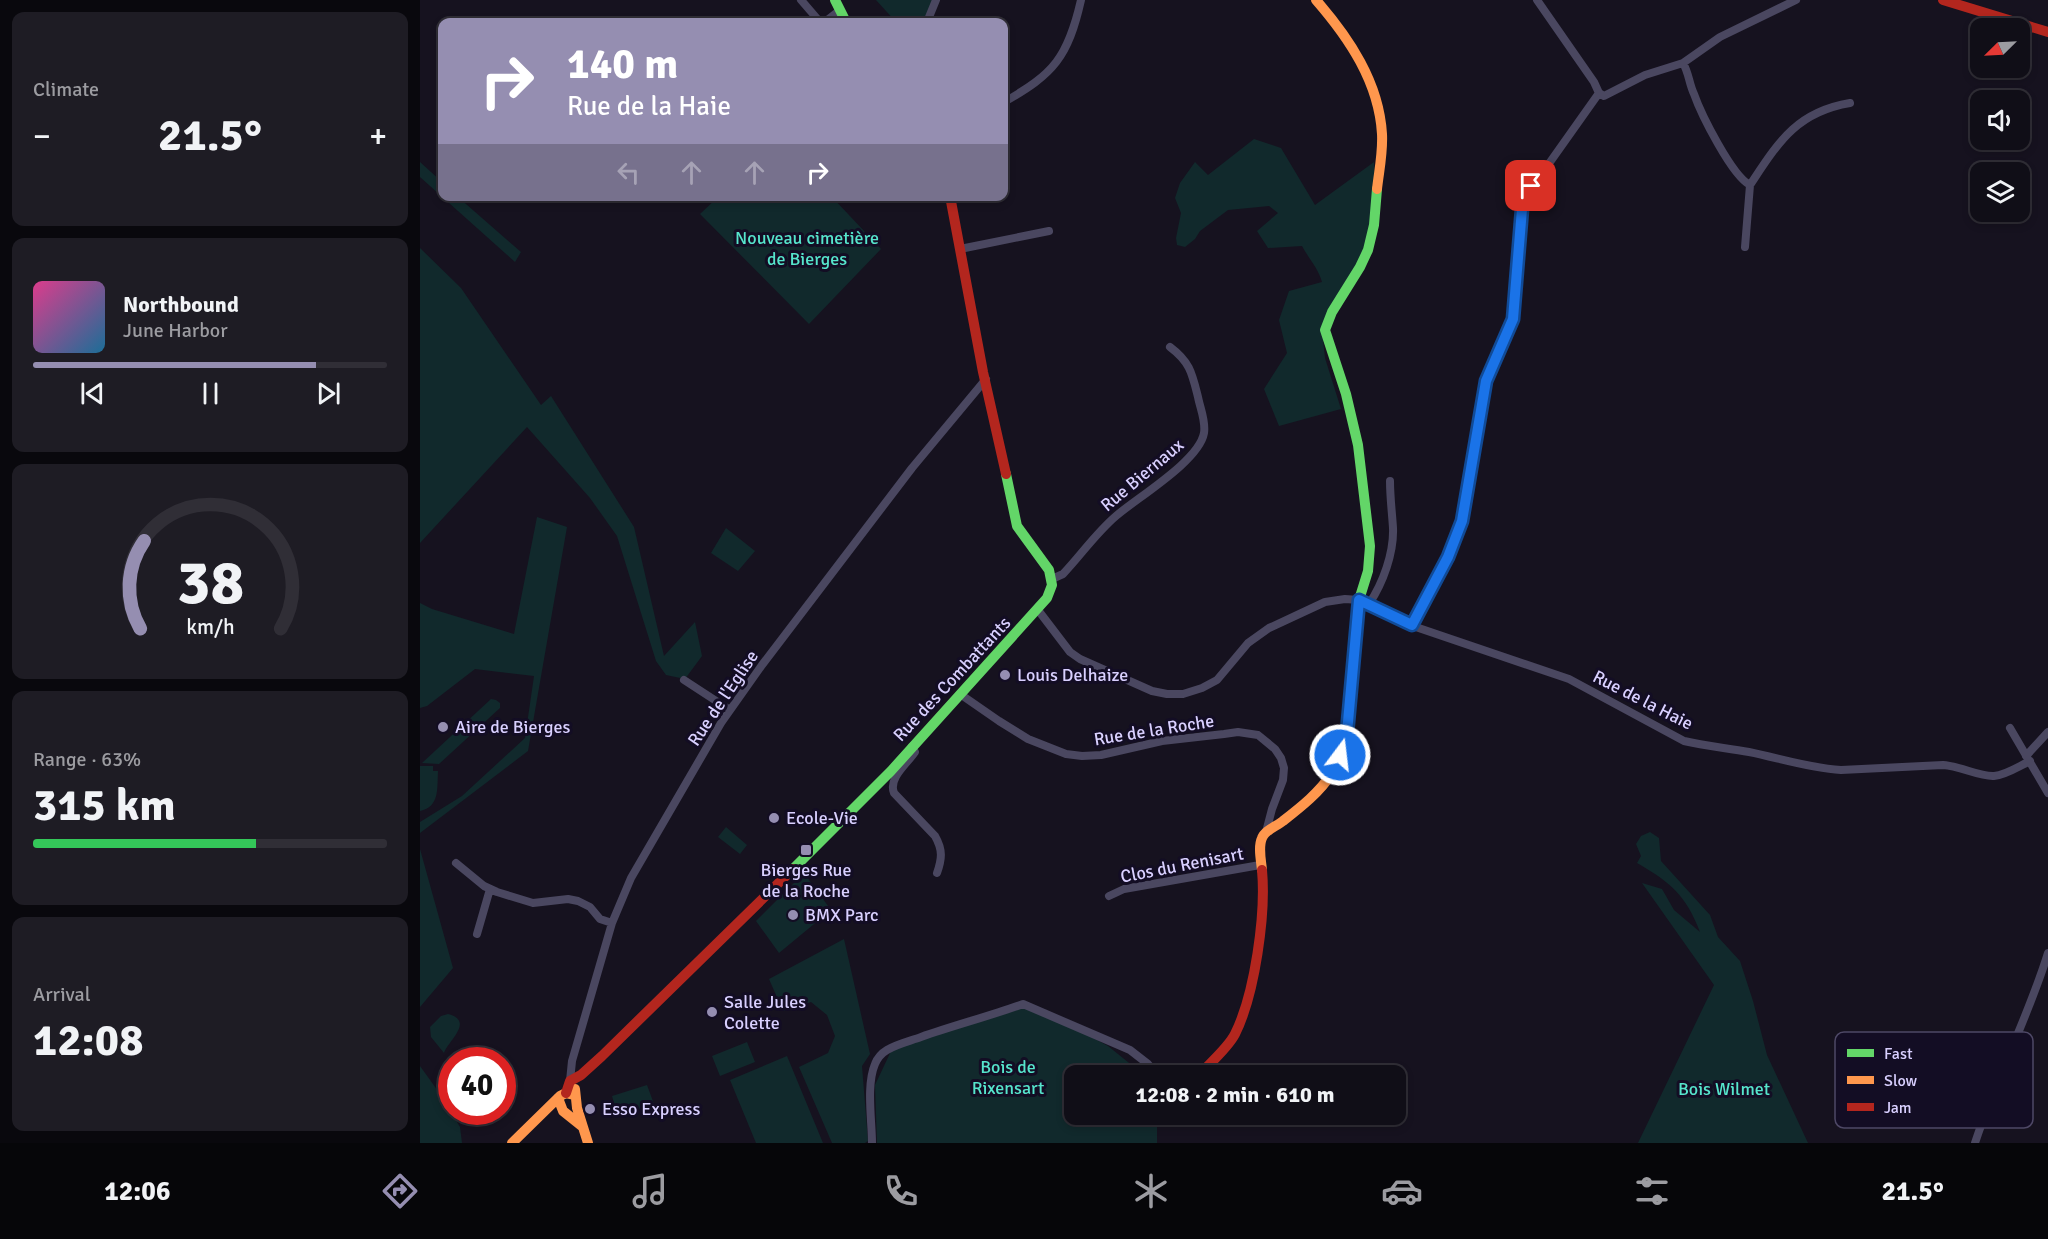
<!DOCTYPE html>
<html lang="en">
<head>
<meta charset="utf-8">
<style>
  body { margin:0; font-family:Signika,sans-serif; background:#1e1c24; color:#f1f3f6; height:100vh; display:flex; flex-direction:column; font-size:22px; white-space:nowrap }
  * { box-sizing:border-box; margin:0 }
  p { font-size:20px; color:#9c9ca1 }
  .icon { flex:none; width:33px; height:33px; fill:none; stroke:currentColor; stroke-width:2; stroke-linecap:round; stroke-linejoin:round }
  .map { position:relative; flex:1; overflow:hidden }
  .details { display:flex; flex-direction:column; gap:12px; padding:12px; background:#09080d; width:420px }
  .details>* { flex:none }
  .hud { position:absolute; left:18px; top:18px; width:570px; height:183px; border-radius:12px; box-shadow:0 3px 9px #0003,0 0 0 2px #302e36; background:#958eb1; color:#fff; overflow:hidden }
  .needle { width:39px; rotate:246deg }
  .tools { position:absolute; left:1550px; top:18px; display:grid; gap:12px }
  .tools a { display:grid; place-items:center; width:60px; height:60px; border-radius:12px; background:#100e17; box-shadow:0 3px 9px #0003,0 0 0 2px #302e36; font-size:30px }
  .speed { position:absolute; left:18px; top:1047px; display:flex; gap:12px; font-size:30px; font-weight:700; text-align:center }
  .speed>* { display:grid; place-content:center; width:78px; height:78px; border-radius:50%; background:#100e17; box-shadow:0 3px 9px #0003,0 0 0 2px #302e36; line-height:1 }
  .speed .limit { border:9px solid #d22; background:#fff; color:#111 }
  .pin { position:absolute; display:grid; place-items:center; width:51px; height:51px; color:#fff; margin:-26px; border-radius:12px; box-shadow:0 3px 9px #0006 }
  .me { position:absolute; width:66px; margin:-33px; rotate:15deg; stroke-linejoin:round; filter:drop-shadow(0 0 4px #0008) }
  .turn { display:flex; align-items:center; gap:21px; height:126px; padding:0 30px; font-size:27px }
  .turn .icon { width:78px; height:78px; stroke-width:2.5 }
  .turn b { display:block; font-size:42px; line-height:51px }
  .lanes { display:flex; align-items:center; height:57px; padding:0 30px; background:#0003; justify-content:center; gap:30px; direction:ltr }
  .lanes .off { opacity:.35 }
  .big { font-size:45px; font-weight:700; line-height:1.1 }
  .details .tile { flex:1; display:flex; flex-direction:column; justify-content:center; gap:9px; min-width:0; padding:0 21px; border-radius:12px; background:#1e1c24 }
  .details .dial { align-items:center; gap:0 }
  .dial svg { height:156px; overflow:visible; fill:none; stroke:#302e36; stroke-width:7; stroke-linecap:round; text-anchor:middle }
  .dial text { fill:#f1f3f6; stroke:none }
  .song { display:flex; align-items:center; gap:18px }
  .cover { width:72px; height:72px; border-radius:9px; background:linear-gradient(135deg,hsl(330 70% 55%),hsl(200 70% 35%)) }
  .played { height:6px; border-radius:3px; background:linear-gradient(90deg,#958eb1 80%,#302e36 80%) }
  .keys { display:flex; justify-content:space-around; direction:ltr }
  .heat { display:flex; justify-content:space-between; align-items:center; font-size:33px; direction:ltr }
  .charge { height:9px; border-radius:4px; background:linear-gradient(90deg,#34c759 63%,#302e36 0) }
  .trip { position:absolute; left:644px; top:1065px; width:342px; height:60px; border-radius:12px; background:#100e17; box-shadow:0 3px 9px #0003,0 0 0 2px #302e36; font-weight:700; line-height:60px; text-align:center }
  .tabs { display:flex; height:96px; justify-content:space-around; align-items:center; background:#060609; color:#9c9ca1 }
  .tabs .icon { width:42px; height:42px }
  .tabs .current { color:#958eb1 }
  .tabs b { font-size:27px; color:#f1f3f6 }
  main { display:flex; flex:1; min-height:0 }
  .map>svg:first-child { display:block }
  .green { fill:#11292c }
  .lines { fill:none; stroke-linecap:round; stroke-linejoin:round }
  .street { stroke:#4a4760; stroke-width:8 }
  .fast { stroke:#63d668; stroke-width:10 }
  .slow { stroke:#ff974d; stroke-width:10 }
  .jam { stroke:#b3261e; stroke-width:10 }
  .route-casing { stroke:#114b97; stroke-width:15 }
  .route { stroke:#1a73e8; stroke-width:10 }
  .poi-dot { fill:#958eb1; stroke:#130d24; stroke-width:2 }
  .labels { text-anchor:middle; stroke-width:6; stroke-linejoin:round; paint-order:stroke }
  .park-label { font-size:18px; fill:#56e5cc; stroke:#130d24 }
  .street-label { font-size:18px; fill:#d9d0ff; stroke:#130d24 }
  .poi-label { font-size:18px; fill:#d9d0ff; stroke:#130d24; text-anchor:start }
  .key { fill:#130d24; stroke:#4e4866; stroke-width:1.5 }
  .key-label { font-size:16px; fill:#d9d0ff }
</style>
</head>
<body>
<main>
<section class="details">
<div class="tile"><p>Climate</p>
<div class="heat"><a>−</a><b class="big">21.5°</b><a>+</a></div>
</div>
<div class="tile">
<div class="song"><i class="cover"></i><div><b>Northbound</b><p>June Harbor</p></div></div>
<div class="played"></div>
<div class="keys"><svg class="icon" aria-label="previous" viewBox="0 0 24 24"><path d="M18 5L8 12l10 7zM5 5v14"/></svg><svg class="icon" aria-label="pause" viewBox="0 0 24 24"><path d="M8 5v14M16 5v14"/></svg><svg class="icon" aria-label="next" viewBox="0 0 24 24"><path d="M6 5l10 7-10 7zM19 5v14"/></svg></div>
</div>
<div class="tile dial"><svg viewBox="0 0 100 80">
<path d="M14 69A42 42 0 1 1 86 69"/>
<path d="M14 69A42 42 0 0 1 16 24" stroke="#958eb1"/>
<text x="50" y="56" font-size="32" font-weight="700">38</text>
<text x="50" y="72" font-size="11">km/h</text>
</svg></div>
<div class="tile"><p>Range · 63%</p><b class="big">315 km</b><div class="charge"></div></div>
<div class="tile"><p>Arrival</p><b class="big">12:08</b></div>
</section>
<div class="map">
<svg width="1628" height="1143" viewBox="0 0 1628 1143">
  <rect width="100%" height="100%" fill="#16121f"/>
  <path class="green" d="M456,0H513L503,22H476Z
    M834,139L861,148L895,205L954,162L956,205L952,237L902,331L905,358L921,409L859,426L844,389L867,353L859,320L869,291L902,282C898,268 889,259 882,246L848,248L837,231L858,213L849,206L808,210L780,231L775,239L765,247L757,245L756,238L761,213L755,198L760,183L775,162L788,175Z
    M0,162L22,182V196L38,197L101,252L95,262L0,177Z
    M298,197H412L461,249L389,324L280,214Z
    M0,248L41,288L121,405L131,396L214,527L244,656L275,622L282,656L265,679L246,675L236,661L197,536L170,498L107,427L0,543Z
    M117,517L147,527L108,751L0,833V822L42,796L105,738L114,676L55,669L7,706L0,708V603L12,609L94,634Z
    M306,528L335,551L318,571L291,553Z
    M71,699L76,700L80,703V708L19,764L2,763Z
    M0,766H13V771H18C17,788 20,807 0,811Z
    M306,827L327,845L320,854L298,837Z
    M1230,832L1239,838L1241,861L1290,915L1298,937L1320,961L1333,1001L1347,1055L1388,1143H1218L1294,985L1222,883L1242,889L1254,910L1280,932C1266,895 1250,882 1217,863L1221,856L1216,844L1221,836Z
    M0,849L33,968L0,1007Z
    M384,873L411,910L359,953L336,921Z
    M424,939L450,1054L442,1066L448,1141L445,1143H412L379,1067L408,1053L415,1036L407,1015L391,1002L363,1011L349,979Z
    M611,1004L688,1046L724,1075L654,1076V1114L737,1115V1143H457L455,1085L472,1049Z
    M28,1014C55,1021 28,1041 24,1053L11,1037L10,1027L21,1016Z
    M327,1042L335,1062L300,1076L292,1056Z
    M367,1056L403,1143H336L310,1080Z
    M0,1066L23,1098L40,1127L42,1143H0Z
    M227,1085L234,1104L198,1116L192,1096Z"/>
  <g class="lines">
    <path class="street" d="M381,0L400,22
      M1117,0L1174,82L1179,93
      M405,22L419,11
      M507,22L516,0
      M1263,63C1269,73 1269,84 1274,94C1281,114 1312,176 1330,185L1325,247
      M1179,93L1184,96L1225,75L1263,63L1300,37L1376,0
      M584,102C634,74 648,57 661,0
      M1330,185C1358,143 1376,112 1430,103
      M540,249L629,231
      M632,579L643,574C661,555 676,533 696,516C718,497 779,461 784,433C786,421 780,408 778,397C772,373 770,362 750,347
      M949,604C963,583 974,553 973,528C972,512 970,497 970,481
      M618,610L650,652L660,659L732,691L747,694H763L782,688L797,680L828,643L849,628L905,602L925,599L939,600L953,606L984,623L1149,679L1264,741C1285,746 1307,748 1329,752C1359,758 1389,768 1421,770L1523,765C1540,766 1560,777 1574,776C1586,775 1599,766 1610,761
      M991,625L1028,557L1042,521L1067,381L1093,319L1102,209L1106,196L1179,93
      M264,680L310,710
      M540,694L579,721L608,739L646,754L662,756L681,755L742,741L804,734L818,732L838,735L855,749L861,758L864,768L863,780L852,809L846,832
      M1590,728L1628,793
      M492,746L495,752C487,764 468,778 474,793L515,836C523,850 522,859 517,873
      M1606,756L1628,732
      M36,863L64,886L77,892L113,903L148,899L158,901L170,907L180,919L192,923
      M689,896L704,889L840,865
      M57,934L70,889
      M150,1081L152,1061L192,923L211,878L301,723L342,665L492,468L566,379
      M452,1143C452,1121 446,1085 455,1064C457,1059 462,1053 467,1050C477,1044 490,1041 501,1037C535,1025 570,1016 603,1004L710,1050L728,1064L738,1076
      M1555,1143C1576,1078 1608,1018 1628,953"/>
    <path class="fast" d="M415,0L426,22
      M938,615L939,600L948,571L950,546L938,445L926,394L905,330L912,312L940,267L948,250L954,225L957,189
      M373,869L471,771L627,598L632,585L629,570L597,526L586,474"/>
    <path class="slow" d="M896,0C929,38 959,82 962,134C963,153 959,171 957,189
      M842,870C841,860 838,847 842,838C845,830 857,826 863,821C881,807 900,792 912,773C934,736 934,659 938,615
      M155,1089L157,1108L168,1143
      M138,1098L143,1111L163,1127
      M92,1143L140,1096L146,1093L155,1095"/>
    <path class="jam" d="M1523,0L1628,32
      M530,196L563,372L586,474
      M778,1076C789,1064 808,1048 815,1034C835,994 846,914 842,870
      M146,1093L150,1081L161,1075L182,1056L373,869"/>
  </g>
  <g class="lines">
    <defs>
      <path id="route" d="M920,755L927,733L939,600L992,625L1028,557L1042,521L1066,381L1093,319L1102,209L1111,186"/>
    </defs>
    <use href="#route" class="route-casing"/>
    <use href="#route" class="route"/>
  </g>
  <g class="poi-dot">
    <circle cx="585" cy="675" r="6"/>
    <circle cx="23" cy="727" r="6"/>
    <circle cx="354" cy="818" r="6"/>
    <rect x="380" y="844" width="12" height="12" rx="3"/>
    <circle cx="373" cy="915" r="6"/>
    <circle cx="292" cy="1012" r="6"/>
    <circle cx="170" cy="1109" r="6"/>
  </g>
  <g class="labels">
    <g class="park-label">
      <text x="387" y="244">Nouveau cimetière<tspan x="387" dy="21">de Bierges</tspan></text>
      <text x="588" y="1073">Bois de<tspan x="588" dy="21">Rixensart</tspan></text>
      <text x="1304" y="1095">Bois Wilmet</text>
    </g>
    <g class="street-label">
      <text transform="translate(722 475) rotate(-40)" y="6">Rue Biernaux</text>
      <text transform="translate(532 679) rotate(-47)" y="6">Rue des Combattants</text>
      <text transform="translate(303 698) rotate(-56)" y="6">Rue de l'Eglise</text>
      <text transform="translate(1223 700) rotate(27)" y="6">Rue de la Haie</text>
      <text transform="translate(734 730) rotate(-9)" y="6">Rue de la Roche</text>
      <text transform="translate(762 865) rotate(-11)" y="6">Clos du Renisart</text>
    </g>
    <g class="poi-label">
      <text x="597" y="681">Louis Delhaize</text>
      <text x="35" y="733">Aire de Bierges</text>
      <text x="366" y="824">Ecole-Vie</text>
      <text x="386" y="876" text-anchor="middle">Bierges Rue<tspan x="386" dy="21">de la Roche</tspan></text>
      <text x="385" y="921">BMX Parc</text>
      <text x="304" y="1008">Salle Jules<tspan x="304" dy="21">Colette</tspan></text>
      <text x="182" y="1115">Esso Express</text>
    </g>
  </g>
  <rect x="1415" y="1032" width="198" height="96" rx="9" class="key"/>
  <rect x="1427" y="1049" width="27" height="8" fill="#63d668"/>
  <rect x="1427" y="1076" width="27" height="8" fill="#ff974d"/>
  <rect x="1427" y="1103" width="27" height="8" fill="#b3261e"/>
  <g class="key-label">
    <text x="1464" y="1059">Fast</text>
    <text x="1464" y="1086">Slow</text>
    <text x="1464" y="1113">Jam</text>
  </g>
</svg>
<div class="tools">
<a><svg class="needle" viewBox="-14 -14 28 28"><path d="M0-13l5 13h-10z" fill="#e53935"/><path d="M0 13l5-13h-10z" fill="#9c9ca1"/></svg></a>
<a><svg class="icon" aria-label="sound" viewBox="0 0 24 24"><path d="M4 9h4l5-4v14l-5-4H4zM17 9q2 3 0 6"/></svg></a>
<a><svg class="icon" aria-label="layers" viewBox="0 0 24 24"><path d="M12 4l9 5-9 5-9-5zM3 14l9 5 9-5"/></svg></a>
</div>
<div class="speed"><div class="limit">40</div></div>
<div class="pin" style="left:1111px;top:186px;background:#d93025"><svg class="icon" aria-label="arrive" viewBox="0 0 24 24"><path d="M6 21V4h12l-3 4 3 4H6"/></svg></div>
<svg class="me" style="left:920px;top:755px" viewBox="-20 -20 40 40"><circle r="17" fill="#1a73e8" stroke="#fff" stroke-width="3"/><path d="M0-11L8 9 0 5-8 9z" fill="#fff"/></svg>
<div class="trip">12:08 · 2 min · 610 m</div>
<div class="hud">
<div class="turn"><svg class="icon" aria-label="right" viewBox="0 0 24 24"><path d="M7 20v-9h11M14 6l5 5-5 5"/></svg><div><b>140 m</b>Rue de la Haie</div></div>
<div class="lanes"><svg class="icon off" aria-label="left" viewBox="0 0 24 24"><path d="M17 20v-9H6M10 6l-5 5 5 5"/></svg><svg class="icon off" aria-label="ahead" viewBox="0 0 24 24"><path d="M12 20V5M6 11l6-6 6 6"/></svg><svg class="icon off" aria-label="ahead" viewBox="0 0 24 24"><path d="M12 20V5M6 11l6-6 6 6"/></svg><svg class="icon" aria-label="right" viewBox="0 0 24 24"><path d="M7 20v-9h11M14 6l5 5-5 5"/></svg></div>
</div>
</div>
</main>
<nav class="tabs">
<b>12:06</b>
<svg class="icon current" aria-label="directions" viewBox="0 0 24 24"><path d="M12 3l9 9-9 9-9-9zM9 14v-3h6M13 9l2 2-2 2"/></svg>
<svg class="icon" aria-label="music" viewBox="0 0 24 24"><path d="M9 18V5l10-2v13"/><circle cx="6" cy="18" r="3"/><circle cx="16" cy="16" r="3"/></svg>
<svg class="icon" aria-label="phone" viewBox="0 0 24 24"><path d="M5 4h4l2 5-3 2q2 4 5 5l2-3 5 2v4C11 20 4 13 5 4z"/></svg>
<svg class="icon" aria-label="climate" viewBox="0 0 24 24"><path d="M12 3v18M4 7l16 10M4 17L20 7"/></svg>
<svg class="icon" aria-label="car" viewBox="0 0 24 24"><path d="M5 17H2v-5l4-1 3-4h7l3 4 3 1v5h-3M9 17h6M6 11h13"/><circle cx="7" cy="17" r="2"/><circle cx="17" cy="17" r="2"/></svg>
<svg class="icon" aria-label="filters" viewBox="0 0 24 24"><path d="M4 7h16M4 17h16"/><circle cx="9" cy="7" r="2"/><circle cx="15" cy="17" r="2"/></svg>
<b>21.5°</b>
</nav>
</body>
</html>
